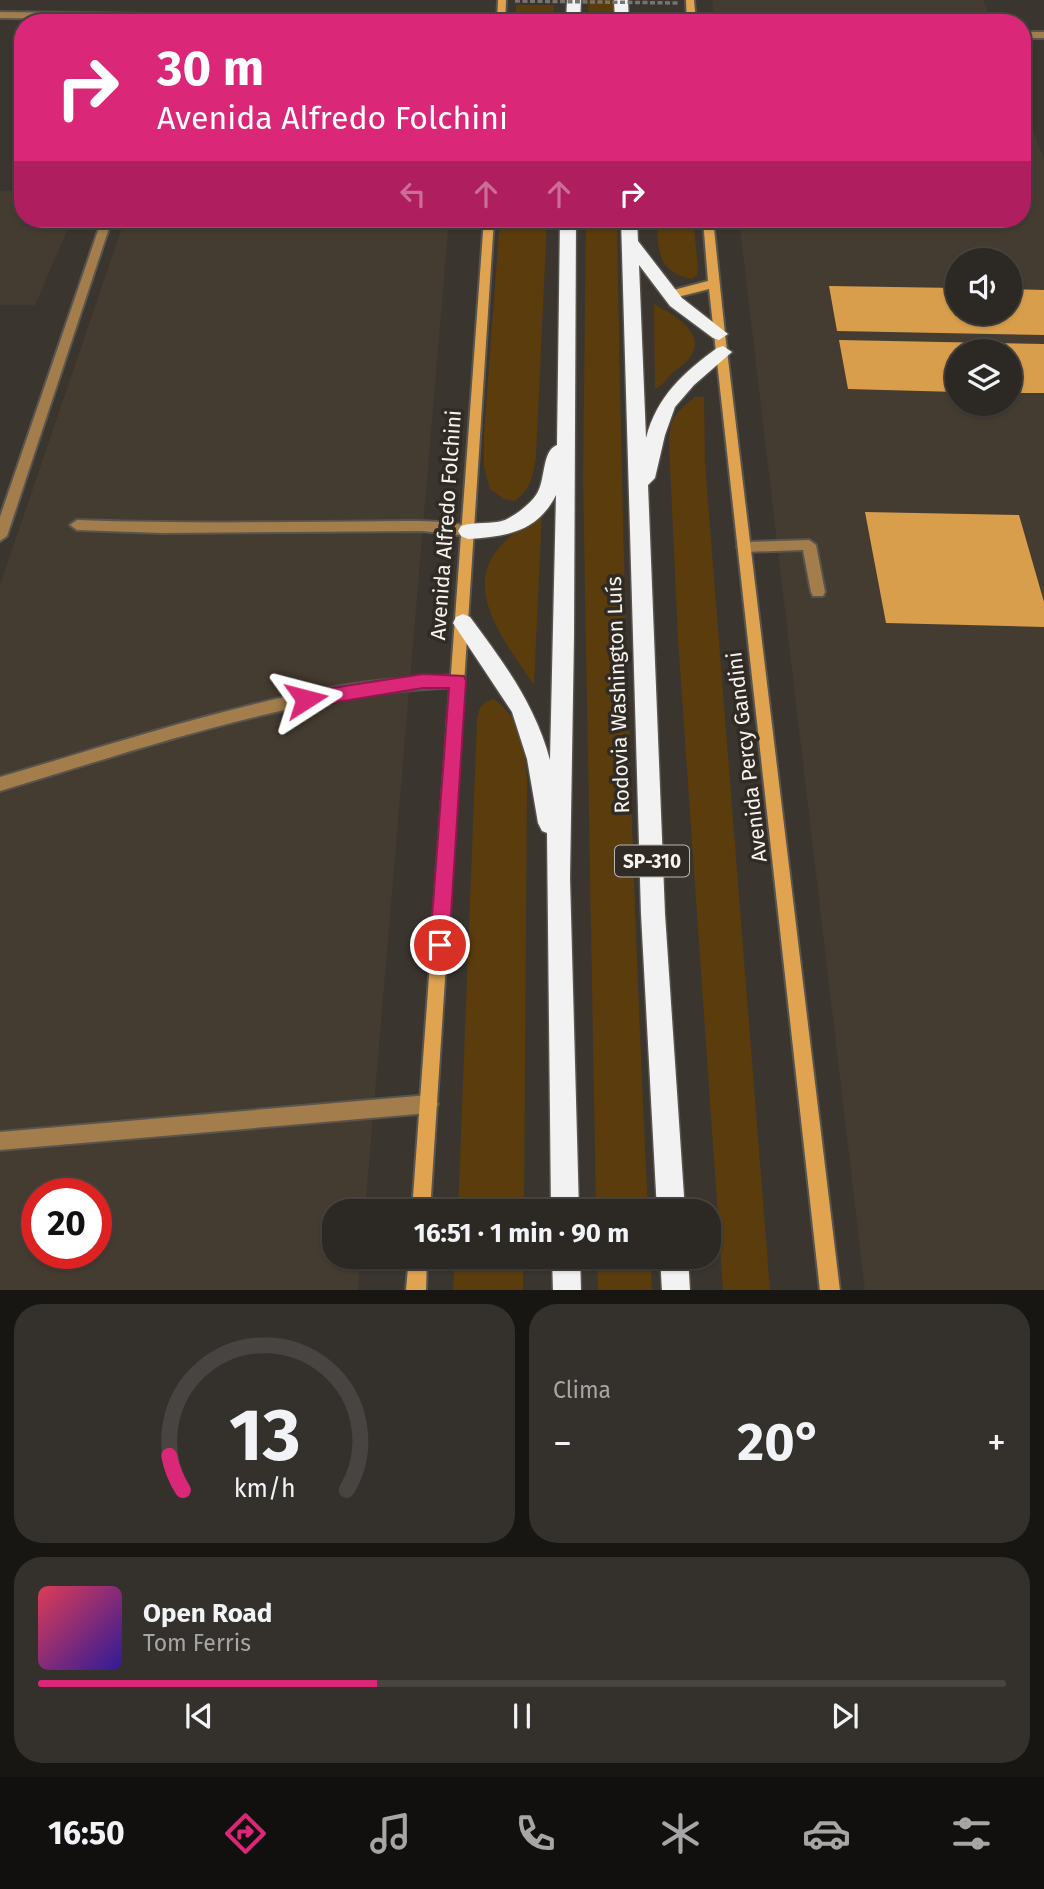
<!DOCTYPE html>
<html lang="pt">
<head>
<meta charset="utf-8">
<style>
  body { margin:0; font-family:"Fira Sans",sans-serif; background:#34302b; color:#f1f3f6; height:100vh; display:flex; flex-direction:column; font-size:26px; white-space:nowrap }
  * { box-sizing:border-box; margin:0 }
  p { font-size:23px; color:#a6a6a6 }
  .icon { flex:none; width:38px; height:38px; fill:none; stroke:currentColor; stroke-width:2; stroke-linecap:round; stroke-linejoin:round }
  .map { position:relative; height:1290px; overflow:hidden }
  .panel { display:flex; flex-direction:column; gap:14px; padding:14px; background:#181613; flex:1 }
  .panel>* { flex:none }
  .banner { position:absolute; left:14px; top:14px; width:1017px; height:214px; border-radius:28px; box-shadow:0 2px 5px #0004,0 0 0 2px #484441; background:#db2777; color:#fff; overflow:hidden }
  .fabs { position:absolute; left:945px; top:248px; display:grid; gap:14px }
  .fabs a { display:grid; place-items:center; width:77px; height:77px; border-radius:50%; background:#2c2823; box-shadow:0 2px 5px #0004,0 0 0 2px #484441; font-size:35px }
  .speed { position:absolute; left:21px; top:1178px; display:flex; gap:14px; font-size:35px; font-weight:700; text-align:center }
  .speed>* { display:grid; place-content:center; width:91px; height:91px; border-radius:50%; background:#2c2823; box-shadow:0 2px 5px #0004,0 0 0 2px #484441; line-height:1 }
  .speed .limit { border:10px solid #d22; background:#fff; color:#111 }
  .pin { position:absolute; display:grid; place-items:center; width:60px; height:60px; color:#fff; margin:-30px; border:4px solid #fff; border-radius:50%; box-shadow:0 2px 7px #0007 }
  .me { position:absolute; width:77px; margin:-38px; rotate:81deg; stroke-linejoin:round; filter:drop-shadow(0 0 5px #0008) }
  .turn { display:flex; align-items:center; gap:24px; height:147px; padding:0 28px; font-size:32px }
  .turn .icon { width:91px; height:91px; stroke-width:2.5 }
  .turn b { display:block; font-size:49px; line-height:60px }
  .lanes { display:flex; align-items:center; height:66px; padding:0 28px; background:#0003; justify-content:center; gap:35px; direction:ltr }
  .lanes .off { opacity:.35 }
  .big { font-size:52px; font-weight:700; line-height:1.1 }
  .panel .widget { flex:1; display:flex; flex-direction:column; justify-content:center; gap:10px; min-width:0; padding:0 24px; border-radius:28px; background:#34302b }
  .panel .dial { align-items:center; gap:0 }
  .dial svg { height:182px; overflow:visible; fill:none; stroke:#484441; stroke-width:7; stroke-linecap:round; text-anchor:middle }
  .dial text { fill:#f1f3f6; stroke:none }
  .song { display:flex; align-items:center; gap:21px }
  .cover { width:84px; height:84px; border-radius:10px; background:linear-gradient(135deg,hsl(350 70% 55%),hsl(250 70% 35%)) }
  .played { height:7px; border-radius:4px; background:linear-gradient(90deg,#db2777 35%,#484441 35%) }
  .keys { display:flex; justify-content:space-around; direction:ltr }
  .heat { display:flex; justify-content:space-between; align-items:center; font-size:38px; direction:ltr }
  .panel .tiles { flex:1; display:grid; gap:14px; grid-template-columns:1fr 1fr }
  .widget:last-child { grid-column:span 2 }
  .trip { position:absolute; left:322px; top:1199px; width:399px; height:70px; border-radius:28px; background:#2c2823; box-shadow:0 2px 5px #0004,0 0 0 2px #484441; font-weight:700; line-height:70px; text-align:center }
  .tab-bar { display:flex; height:112px; justify-content:space-around; align-items:center; background:#12100e; color:#a6a6a6 }
  .tab-bar .icon { width:49px; height:49px }
  .tab-bar .current { color:#db2777 }
  .tab-bar b { font-size:32px; color:#f1f3f6 }
  .map>svg:first-child { display:block }
  .built { fill:#453c31; fill-rule:evenodd }
  .green { fill:#5b3c0d }
  .building { fill:#d89e4b }
  .lines { fill:none; stroke-linecap:round; stroke-linejoin:round }
  .service-casing { stroke:#58544e; stroke-width:4 }
  .minor-casing { stroke:#58544e; stroke-width:4 }
  .secondary-casing { stroke:#58544e; stroke-width:4 }
  .motorway-casing { stroke:#58544e; stroke-width:3 }
  .service { fill:#a37d4b; fill-rule:evenodd }
  .minor { fill:#a37d4b; fill-rule:evenodd }
  .secondary { fill:#e0a450; fill-rule:evenodd }
  .motorway { fill:#f2f2f2; fill-rule:evenodd }
  .path-bridge { stroke:#78736e; stroke-width:3.5; stroke-dasharray:5 2.5; stroke-linecap:butt }
  .route { fill:#db2777; stroke:#8e194d; stroke-width:2 }
  .labels { text-anchor:middle; stroke-width:7; stroke-linejoin:round; paint-order:stroke }
  .shield { fill:#302b25; stroke:#bbb8b3; stroke-width:2 }
  .shield-label { font-size:19px; font-weight:bold; fill:#f7f4f0 }
  .street-label { font-size:21px; fill:#f7f4f0; stroke:#302b25 }
</style>
</head>
<body>
<div class="map">
<svg width="1044" height="1291" viewBox="0 0 1044 1291">
  <rect width="100%" height="100%" fill="#3a352f"/>
  <path class="built" d="M712,0H983L992,23H715Z
    M1022,102L1044,159V1290H865L739,219H1022ZM957,261H1010V313H957ZM957,352H1010V404H957Z
    M0,191H23V219H72L35,305H0Z
    M125,219H449L365,1211H334V1256L361,1257L358,1290H0V585ZM37,1194H96V1253H37Z"/>
  <path class="green" d="M588,0H614L615,23H589Z
    M516,5H554L553,23H515Z
    M500,219H547L536,457C533,476 531,489 515,501L504,499L490,489L484,467V433Z
    M586,219H617C622,550 632,880 648,1211H596L583,478Z
    M656,219H693L698,267L697,275L692,279C656,272 659,250 656,219Z
    M654,304C673,315 710,333 688,360C685,364 679,367 675,371C667,377 664,385 655,389Z
    M695,397H704L705,463L770,1290H723L678,639L669,442C670,417 676,412 695,397Z
    M542,511L534,685C512,651 466,598 493,556C504,538 525,525 542,511Z
    M494,699C522,720 524,745 527,778L524,1211H458L477,720C479,708 481,702 494,699Z
    M455,1257H523V1290H453Z
    M597,1257H650L652,1290H598Z"/>
  <path class="building" d="M829,286L957,288V313H1010V289L1044,290V335L837,331Z
    M839,340L1044,344V393H1010V352H957V392L848,389Z
    M865,512L1019,515L1044,602V627L886,623Z"/>
  <g class="lines">
    <defs>
      <path id="service" d="M77,520C187,524 298,522 408,521C422,521 467,521 475,531L468,536L422,531L162,533L77,530L70,525Z
        M809,540L816,545L825,592L823,596H813L811,592L803,550L744,552L737,547L744,542Z
        M458,675L463,677L465,681L463,685L458,687C419,689 380,692 341,699C225,719 113,757 0,791V777C113,744 225,706 341,686C380,679 419,677 458,675Z
        M429,1095L435,1098L438,1104L435,1110L429,1113L0,1150V1132Z"/>
      <path id="minor" d="M0,12L501,19L505,22L363,23L0,18Z
        M1022,32H1044V38H1022Z
        M102,219H112L7,536L0,541V517Z"/>
      <path id="secondary" d="M498,0H506L505,23H497Z
        M686,0H694L696,23H687Z
        M484,219H494L430,1211H412Z
        M703,219H713L725,334L840,1291H820L709,289L670,299L664,295L666,292L708,281Z
        M409,1256H427L426,1291H406Z"/>
      <path id="motorway" d="M567,0H581L580,23H566Z
        M614,0H628L629,23H615Z
        M560,219H576L574,636L570,878L579,1211H551L547,833L542,831L538,823L527,759L512,712L453,623L456,617L463,614L470,617C504,663 535,704 550,760L556,495C537,533 506,536 468,539L461,536L458,531L461,526C475,521 492,525 505,520C516,515 530,504 536,495C546,482 541,451 557,445Z
        M621,219H637L638,241L682,298L728,334L719,340L713,338L670,306L639,265L646,438C657,396 683,373 717,348L723,346L732,352L694,385L675,407L665,435L655,478L648,485L665,914L685,1211H657L641,914Z
        M552,1256H580L581,1291H553Z
        M660,1256H688L690,1291H662Z"/>
    </defs>
    <use href="#service" class="service-casing"/>
    <use href="#minor" class="minor-casing"/>
    <use href="#secondary" class="secondary-casing"/>
    <use href="#motorway" class="motorway-casing"/>
    <use href="#service" class="service"/>
    <use href="#minor" class="minor"/>
    <use href="#secondary" class="secondary"/>
    <use href="#motorway" class="motorway"/>
    <path class="path-bridge" d="M515,1L679,3"/>
  </g>
  <path class="route" d="M423,674L464,676L466,681L449,945L446,952L440,954L433,952L430,945L449,688H423L306,707L300,705L298,699L300,694L306,692Z"/>
  <g class="labels">
    <rect class="shield" x="615" y="845.5" width="74" height="31" rx="5"/>
    <g class="shield-label">
      <text x="652" y="868">SP-310</text>
    </g>
    <g class="street-label">
      <text transform="translate(446 525) rotate(-86)" y="7">Avenida Alfredo Folchini</text>
      <text transform="translate(618 695) rotate(-92)" y="7">Rodovia Washington Luís</text>
      <text transform="translate(747 757) rotate(-97)" y="7">Avenida Percy Gandini</text>
    </g>
  </g>
</svg>
<div class="fabs">
<a><svg class="icon" aria-label="sound" viewBox="0 0 24 24"><path d="M4 9h4l5-4v14l-5-4H4zM17 9q2 3 0 6"/></svg></a>
<a><svg class="icon" aria-label="layers" viewBox="0 0 24 24"><path d="M12 4l9 5-9 5-9-5zM3 14l9 5 9-5"/></svg></a>
</div>
<div class="speed"><div class="limit">20</div></div>
<div class="pin" style="left:440px;top:945px;background:#d93025"><svg class="icon" aria-label="arrive" viewBox="0 0 24 24"><path d="M6 21V4h12l-3 4 3 4H6"/></svg></div>
<svg class="me" style="left:306px;top:699px" viewBox="-20 -20 40 40"><path d="M0-17L14 15 0 8-14 15z" fill="#db2777" stroke="#fff" stroke-width="4"/></svg>
<div class="trip">16:51 · 1 min · 90 m</div>
<div class="banner">
<div class="turn"><svg class="icon" aria-label="right" viewBox="0 0 24 24"><path d="M7 20v-9h11M14 6l5 5-5 5"/></svg><div><b>30 m</b>Avenida Alfredo Folchini</div></div>
<div class="lanes"><svg class="icon off" aria-label="left" viewBox="0 0 24 24"><path d="M17 20v-9H6M10 6l-5 5 5 5"/></svg><svg class="icon off" aria-label="ahead" viewBox="0 0 24 24"><path d="M12 20V5M6 11l6-6 6 6"/></svg><svg class="icon off" aria-label="ahead" viewBox="0 0 24 24"><path d="M12 20V5M6 11l6-6 6 6"/></svg><svg class="icon" aria-label="right" viewBox="0 0 24 24"><path d="M7 20v-9h11M14 6l5 5-5 5"/></svg></div>
</div>
</div>
<section class="panel">
<div class="tiles">
<div class="widget dial"><svg viewBox="0 0 100 80">
<path d="M14 69A42 42 0 1 1 86 69"/>
<path d="M14 69A42 42 0 0 1 8 54" stroke="#db2777"/>
<text x="50" y="56" font-size="32" font-weight="700">13</text>
<text x="50" y="72" font-size="11">km/h</text>
</svg></div>
<div class="widget"><p>Clima</p>
<div class="heat"><a>−</a><b class="big">20°</b><a>+</a></div>
</div>
<div class="widget">
<div class="song"><i class="cover"></i><div><b>Open Road</b><p>Tom Ferris</p></div></div>
<div class="played"></div>
<div class="keys"><svg class="icon" aria-label="previous" viewBox="0 0 24 24"><path d="M18 5L8 12l10 7zM5 5v14"/></svg><svg class="icon" aria-label="pause" viewBox="0 0 24 24"><path d="M8 5v14M16 5v14"/></svg><svg class="icon" aria-label="next" viewBox="0 0 24 24"><path d="M6 5l10 7-10 7zM19 5v14"/></svg></div>
</div>
</div>
</section>
<nav class="tab-bar">
<b>16:50</b>
<svg class="icon current" aria-label="directions" viewBox="0 0 24 24"><path d="M12 3l9 9-9 9-9-9zM9 14v-3h6M13 9l2 2-2 2"/></svg>
<svg class="icon" aria-label="music" viewBox="0 0 24 24"><path d="M9 18V5l10-2v13"/><circle cx="6" cy="18" r="3"/><circle cx="16" cy="16" r="3"/></svg>
<svg class="icon" aria-label="phone" viewBox="0 0 24 24"><path d="M5 4h4l2 5-3 2q2 4 5 5l2-3 5 2v4C11 20 4 13 5 4z"/></svg>
<svg class="icon" aria-label="climate" viewBox="0 0 24 24"><path d="M12 3v18M4 7l16 10M4 17L20 7"/></svg>
<svg class="icon" aria-label="car" viewBox="0 0 24 24"><path d="M5 17H2v-5l4-1 3-4h7l3 4 3 1v5h-3M9 17h6M6 11h13"/><circle cx="7" cy="17" r="2"/><circle cx="17" cy="17" r="2"/></svg>
<svg class="icon" aria-label="filters" viewBox="0 0 24 24"><path d="M4 7h16M4 17h16"/><circle cx="9" cy="7" r="2"/><circle cx="15" cy="17" r="2"/></svg>
</nav>
</body>
</html>
